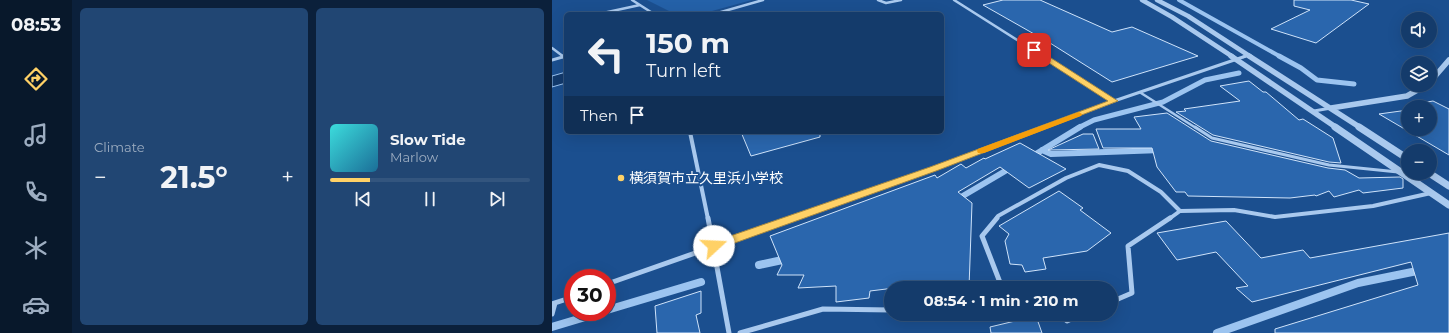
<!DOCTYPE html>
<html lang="en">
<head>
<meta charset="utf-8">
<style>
  body { margin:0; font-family:Montserrat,"Noto Sans JP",sans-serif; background:#214673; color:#f1f3f6; height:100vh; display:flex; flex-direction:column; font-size:15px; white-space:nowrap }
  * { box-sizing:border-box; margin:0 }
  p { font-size:13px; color:#9dadc1 }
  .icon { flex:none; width:22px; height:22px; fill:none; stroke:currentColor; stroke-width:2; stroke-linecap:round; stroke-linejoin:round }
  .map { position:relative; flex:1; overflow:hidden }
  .details { display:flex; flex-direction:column; gap:8px; padding:8px; background:#0b203b; width:480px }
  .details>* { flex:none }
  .top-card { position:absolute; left:12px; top:12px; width:380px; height:122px; border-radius:6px; box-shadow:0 4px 16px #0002,0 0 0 1px #33557e; background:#143b6b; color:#f1f3f6; overflow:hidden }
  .buttons { position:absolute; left:849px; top:12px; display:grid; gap:8px }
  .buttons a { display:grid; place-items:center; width:36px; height:36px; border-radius:50%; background:#143b6b; box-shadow:0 4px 16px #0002,0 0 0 1px #33557e; font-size:20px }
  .speed { position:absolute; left:12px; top:269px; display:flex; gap:8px; font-size:20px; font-weight:700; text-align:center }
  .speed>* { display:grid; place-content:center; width:52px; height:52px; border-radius:50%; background:#143b6b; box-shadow:0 4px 16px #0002,0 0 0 1px #33557e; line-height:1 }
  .speed .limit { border:6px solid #d22; background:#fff; color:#111 }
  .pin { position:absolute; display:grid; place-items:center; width:34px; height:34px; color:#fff; margin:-17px; border-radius:8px; box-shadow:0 2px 6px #0006 }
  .me { position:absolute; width:44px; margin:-22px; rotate:70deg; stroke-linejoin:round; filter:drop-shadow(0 0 3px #0008) }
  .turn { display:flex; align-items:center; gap:14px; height:84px; padding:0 16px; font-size:18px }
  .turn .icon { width:52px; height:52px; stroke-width:2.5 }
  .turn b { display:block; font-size:28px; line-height:34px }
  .then { display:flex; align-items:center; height:38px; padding:0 16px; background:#0003; gap:8px; font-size:15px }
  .big { font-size:30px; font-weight:700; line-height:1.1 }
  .details .card { flex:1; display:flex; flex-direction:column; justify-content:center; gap:6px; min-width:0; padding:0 14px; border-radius:6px; background:#214673 }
  .song { display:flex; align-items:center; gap:12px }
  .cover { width:48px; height:48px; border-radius:6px; background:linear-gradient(135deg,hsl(180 70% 55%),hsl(200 70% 35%)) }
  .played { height:4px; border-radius:2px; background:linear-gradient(90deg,#ffd166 20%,#33557e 20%) }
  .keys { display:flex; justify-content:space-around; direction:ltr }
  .heat { display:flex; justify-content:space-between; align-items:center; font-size:22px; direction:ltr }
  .details .tiles { flex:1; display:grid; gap:8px; grid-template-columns:repeat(2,1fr) }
  .trip { position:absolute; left:332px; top:281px; width:234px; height:40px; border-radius:20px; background:#143b6b; box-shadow:0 4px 16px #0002,0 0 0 1px #33557e; font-weight:700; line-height:40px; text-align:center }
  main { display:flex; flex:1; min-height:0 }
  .dock { display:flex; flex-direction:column; width:72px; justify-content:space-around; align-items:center; background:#08182b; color:#9dadc1 }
  .dock .icon { width:28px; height:28px }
  .dock .active { color:#ffd166 }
  .dock b { font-size:18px; color:#f1f3f6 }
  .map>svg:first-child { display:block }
  .green { fill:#2461a8 }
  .water { fill:#123a6d; stroke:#9cc4f0 }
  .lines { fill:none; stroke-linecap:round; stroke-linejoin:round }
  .stream-far3 { stroke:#9cc4f0; stroke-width:4 }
  .stream-far2 { stroke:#9cc4f0; stroke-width:5 }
  .stream-far1 { stroke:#9cc4f0; stroke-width:6 }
  .stream { stroke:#9cc4f0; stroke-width:8 }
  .building { fill:#2a66ad; stroke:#cfe3fa }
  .service-far1 { stroke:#a9c9ee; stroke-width:2.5 }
  .service { stroke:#a9c9ee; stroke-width:3 }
  .minor-far3 { stroke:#a9c9ee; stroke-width:2.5 }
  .minor-far2 { stroke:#a9c9ee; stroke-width:3 }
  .minor-far1 { stroke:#a9c9ee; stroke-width:4 }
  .minor { stroke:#a9c9ee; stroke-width:5 }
  .tertiary-far2 { stroke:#a9c9ee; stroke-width:4.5 }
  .tertiary-far1 { stroke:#a9c9ee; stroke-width:5.5 }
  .tertiary { stroke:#a9c9ee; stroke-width:7 }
  .route { fill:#ffd166; stroke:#a68842 }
  .slow { fill:#f59e0b }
  .poi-dot { fill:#ffd166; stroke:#1b4f8f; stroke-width:1.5 }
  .labels { text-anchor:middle; stroke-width:4; stroke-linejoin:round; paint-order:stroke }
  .poi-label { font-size:14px; fill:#fff; stroke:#1b4f8f; text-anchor:start }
</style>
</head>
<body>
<main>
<nav class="dock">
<b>08:53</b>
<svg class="icon active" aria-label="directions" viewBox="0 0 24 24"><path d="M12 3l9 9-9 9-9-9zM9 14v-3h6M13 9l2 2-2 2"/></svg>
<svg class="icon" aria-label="music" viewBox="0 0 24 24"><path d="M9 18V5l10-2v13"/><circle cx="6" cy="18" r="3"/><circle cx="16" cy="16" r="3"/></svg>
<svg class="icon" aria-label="phone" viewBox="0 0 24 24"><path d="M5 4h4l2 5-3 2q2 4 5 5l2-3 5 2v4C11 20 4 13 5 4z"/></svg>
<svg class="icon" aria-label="climate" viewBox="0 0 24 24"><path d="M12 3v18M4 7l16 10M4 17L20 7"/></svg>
<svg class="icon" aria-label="car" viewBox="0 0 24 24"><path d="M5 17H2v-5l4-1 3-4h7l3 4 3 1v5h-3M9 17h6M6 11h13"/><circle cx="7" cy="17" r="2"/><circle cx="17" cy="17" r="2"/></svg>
</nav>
<section class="details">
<div class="tiles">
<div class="card"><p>Climate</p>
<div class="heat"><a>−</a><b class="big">21.5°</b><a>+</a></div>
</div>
<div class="card">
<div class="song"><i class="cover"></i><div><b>Slow Tide</b><p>Marlow</p></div></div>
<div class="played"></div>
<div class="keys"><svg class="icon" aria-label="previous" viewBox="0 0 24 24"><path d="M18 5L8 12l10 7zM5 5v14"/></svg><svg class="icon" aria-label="pause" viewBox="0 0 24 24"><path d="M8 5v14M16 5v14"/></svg><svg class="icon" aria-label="next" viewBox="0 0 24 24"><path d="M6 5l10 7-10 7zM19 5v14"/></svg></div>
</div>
</div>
</section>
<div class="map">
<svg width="897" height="333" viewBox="0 0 897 333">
  <rect width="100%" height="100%" fill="#1b4f8f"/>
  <path class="green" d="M95,0H200L149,14H123Z"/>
  <path class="water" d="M14,72V83L0,87V76Z"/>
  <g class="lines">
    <path class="stream-far3" d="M627,0L729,57"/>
    <path class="stream-far2" d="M727,56L749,68L765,80L802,84
      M526,128L542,120L611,102L653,80L687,73"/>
    <path class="stream-far1" d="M490,150L499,154L609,150
      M479,157L528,127
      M404,200L460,167"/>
    <path class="stream" d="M207,265L235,259
      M55,310L149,282
      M0,327L50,312
      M665,333L806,283L870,270"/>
  </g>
  <path class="building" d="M451,0H488L560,32L580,27L646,56L560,82L498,43L431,5Z
    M742,0H799L817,4L764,43L719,29L758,10L742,6Z
    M697,81L711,92H714L747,120L751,119L781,138L789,163L777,162L661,135L624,112L634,111L632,109L688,101L668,86Z
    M881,101L897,109V155L827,114L856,110V129H878V107L856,108L853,106Z
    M615,113L659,141L776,168L793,170L807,178L848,177L851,179V188L811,193L807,190L782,197L777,191L764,196L763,195L738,198L636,196L633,192H624L605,167L600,148H551L544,129H589L582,117Z
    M189,132H268V137L199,156Z
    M531,134H541L547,149L496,150Z
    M468,143L514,169L477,188L448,167L406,192L420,203L417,288H374L375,284L318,291L317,298L284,302V286L246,288L252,275H225L230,265L218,236L383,175L385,178L409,164L414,168L432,158L433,159Z
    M507,191L531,208L528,210L559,233L535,251L491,258L494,269L473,272L470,265L458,264L453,241L457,234L447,226Z
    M674,221L709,258L751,250L758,258L897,233V333H723V329L866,285L859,262L700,302L684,288L696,286L664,252L625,260L605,233Z
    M149,291V313L144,315L148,333H105L103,306Z
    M484,316L490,333H439L438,327Z"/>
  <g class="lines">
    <path class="service-far1" d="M589,93L644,128"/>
    <path class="service" d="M643,127L660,138L777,165L846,172"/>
    <path class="minor-far3" d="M80,0L102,14
      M326,0L334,3L349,0
      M402,0L492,57
      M51,13L88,5
      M162,14L211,0
      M0,48L12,57
      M11,57L14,56
      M691,57L696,55"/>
    <path class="minor-far2" d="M10,56L12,57
      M490,56L562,101
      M0,60L14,56
      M762,111L779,108
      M490,128L562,101L694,56"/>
    <path class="minor-far1" d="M138,132L156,219
      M240,219L381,169L492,127
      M444,219L446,216L514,178L547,165L576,171L609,192L628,211
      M617,219L628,211L682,210L723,217L821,206L879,193"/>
    <path class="minor" d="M156,218L177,333
      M445,218L430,236L449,285L460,288
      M55,284L243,218
      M559,302L580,293L576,246L618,218
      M0,304L21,297
      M0,314L3,303
      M508,314L515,321L530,314
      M188,333L271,309L339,310"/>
    <path class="tertiary-far2" d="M590,0L620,17L681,57
      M605,0L636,16L699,57"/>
    <path class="tertiary-far1" d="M679,56L785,128
      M697,56L809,128
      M878,82L897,60
      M779,108L855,96L874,85"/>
    <path class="tertiary" d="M783,127L897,205
      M807,127L856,159
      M877,173L897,186"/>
  </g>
  <path class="route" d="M480,49H485L566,101L384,171L166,249H158L157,246L158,243L378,167L556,101L480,52Z"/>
  <path class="slow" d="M527,112L530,114L529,116L432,153H426L425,151L426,149Z"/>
  <circle class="poi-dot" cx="69" cy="178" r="4"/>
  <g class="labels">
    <g class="poi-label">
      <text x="77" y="183">横須賀市立久里浜小学校</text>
    </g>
  </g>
</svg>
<div class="buttons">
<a><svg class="icon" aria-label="sound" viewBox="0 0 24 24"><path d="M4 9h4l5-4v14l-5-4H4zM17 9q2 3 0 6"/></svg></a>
<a><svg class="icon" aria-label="layers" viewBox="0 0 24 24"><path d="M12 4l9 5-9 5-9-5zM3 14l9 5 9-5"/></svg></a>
<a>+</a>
<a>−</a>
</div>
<div class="speed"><div class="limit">30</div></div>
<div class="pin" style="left:482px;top:50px;background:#d93025"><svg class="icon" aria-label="arrive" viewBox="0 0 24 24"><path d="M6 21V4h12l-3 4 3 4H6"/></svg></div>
<svg class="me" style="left:162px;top:246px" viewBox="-20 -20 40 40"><circle r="19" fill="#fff"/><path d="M0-13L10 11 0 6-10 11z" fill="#ffd166"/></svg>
<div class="trip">08:54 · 1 min · 210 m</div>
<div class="top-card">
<div class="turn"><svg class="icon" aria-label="left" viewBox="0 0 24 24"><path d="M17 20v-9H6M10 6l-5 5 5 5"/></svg><div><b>150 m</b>Turn left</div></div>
<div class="then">Then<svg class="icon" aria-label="arrive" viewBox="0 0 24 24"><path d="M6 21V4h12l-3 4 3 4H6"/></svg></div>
</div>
</div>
</main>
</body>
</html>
